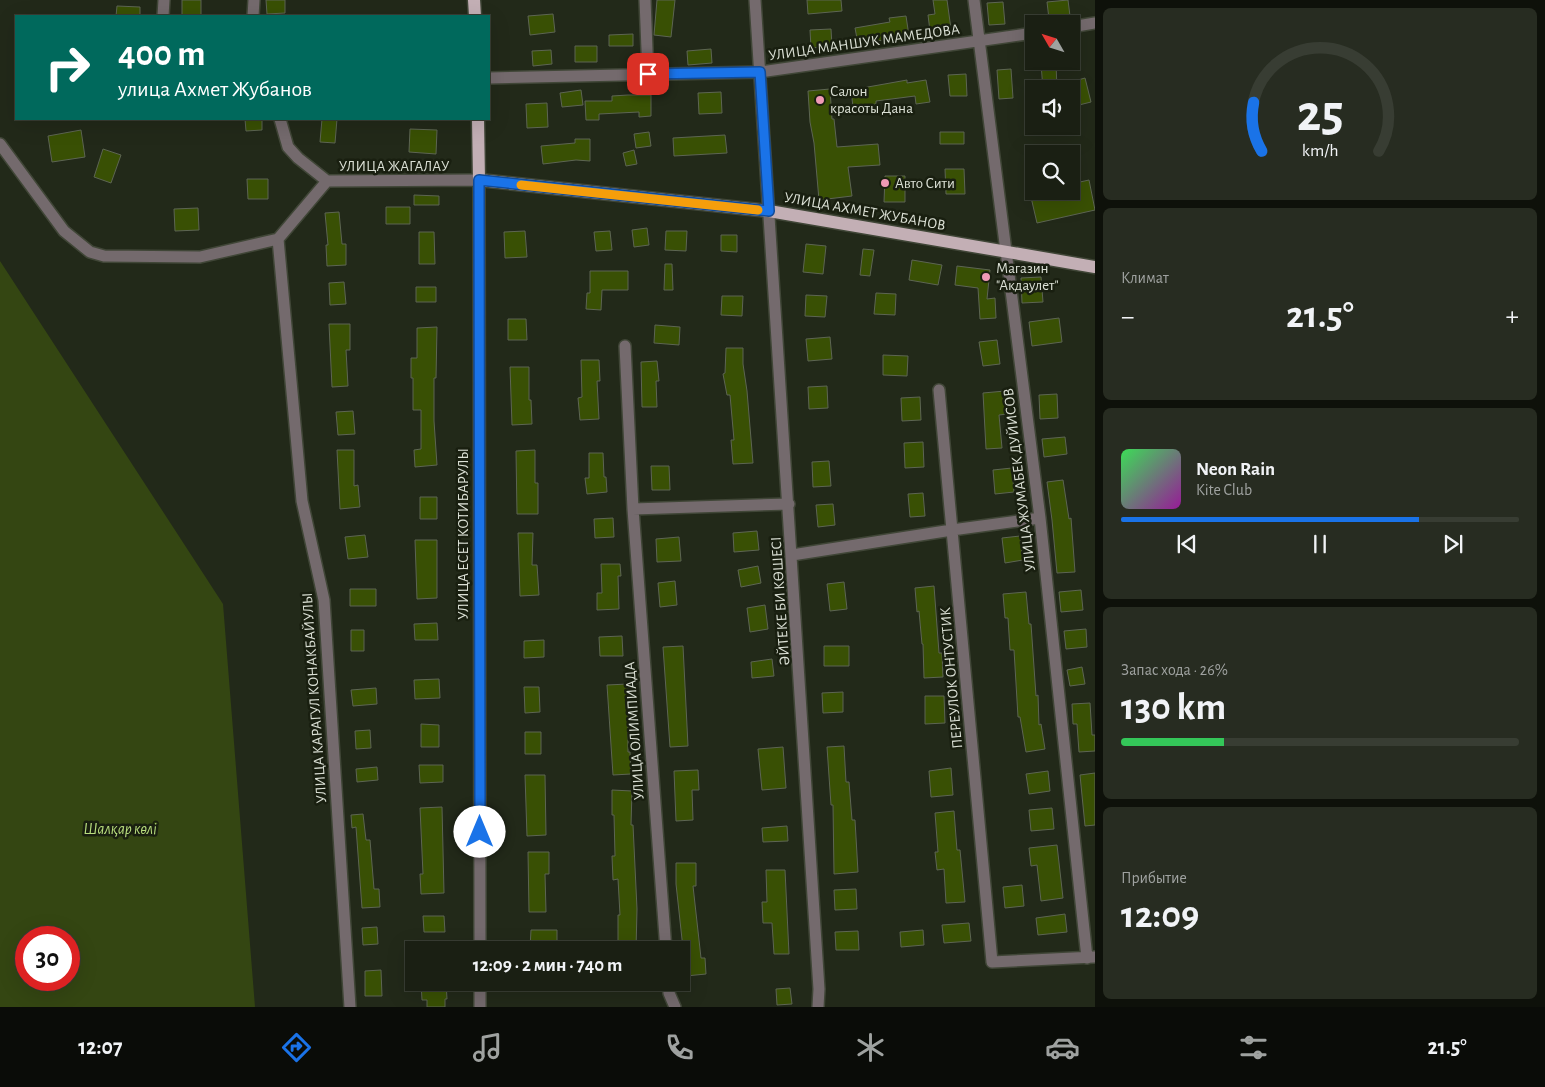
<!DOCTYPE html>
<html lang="ru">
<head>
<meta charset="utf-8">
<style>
  body { margin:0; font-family:"Alegreya Sans",sans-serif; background:#272c21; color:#f1f3f6; height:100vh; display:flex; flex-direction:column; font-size:19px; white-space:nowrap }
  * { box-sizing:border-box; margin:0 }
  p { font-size:16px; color:#9fa2a0 }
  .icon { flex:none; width:28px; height:28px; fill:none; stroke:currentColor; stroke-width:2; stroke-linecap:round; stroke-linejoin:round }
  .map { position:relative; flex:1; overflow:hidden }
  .side { display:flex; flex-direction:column; gap:8px; padding:8px; background:#0e110a; width:450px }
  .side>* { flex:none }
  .hud { position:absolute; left:15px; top:15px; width:475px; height:105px; border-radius:0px; box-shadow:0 5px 20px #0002,0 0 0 1px #383d33; background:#00695c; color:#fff; overflow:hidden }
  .needle { width:32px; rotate:309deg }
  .tools { position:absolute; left:1025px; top:15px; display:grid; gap:10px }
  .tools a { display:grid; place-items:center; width:55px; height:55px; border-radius:0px; background:#1a1f13; box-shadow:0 5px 20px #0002,0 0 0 1px #383d33; font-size:25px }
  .speed { position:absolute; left:15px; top:926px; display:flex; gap:10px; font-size:25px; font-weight:700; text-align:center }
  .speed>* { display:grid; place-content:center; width:65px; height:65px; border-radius:50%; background:#1a1f13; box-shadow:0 5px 20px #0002,0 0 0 1px #383d33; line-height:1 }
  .speed .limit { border:8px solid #d22; background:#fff; color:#111 }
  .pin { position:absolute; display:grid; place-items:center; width:42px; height:42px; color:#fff; margin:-21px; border-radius:10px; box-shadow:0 2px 8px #0006 }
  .me { position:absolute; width:55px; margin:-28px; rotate:0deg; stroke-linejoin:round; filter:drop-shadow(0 0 4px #0008) }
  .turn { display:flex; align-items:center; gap:18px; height:105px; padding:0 20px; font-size:22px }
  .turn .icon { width:65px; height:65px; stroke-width:2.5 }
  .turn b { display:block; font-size:35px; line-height:42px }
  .big { font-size:38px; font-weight:700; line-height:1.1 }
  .side .tile { flex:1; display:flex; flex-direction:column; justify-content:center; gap:8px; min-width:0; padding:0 18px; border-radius:8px; background:#272c21 }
  .side .dial { align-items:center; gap:0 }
  .dial svg { height:130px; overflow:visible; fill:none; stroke:#383d33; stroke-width:7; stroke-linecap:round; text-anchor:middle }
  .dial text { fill:#f1f3f6; stroke:none }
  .song { display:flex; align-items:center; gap:15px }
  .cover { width:60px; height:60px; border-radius:8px; background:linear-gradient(135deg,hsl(130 70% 55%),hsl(300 70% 35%)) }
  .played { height:5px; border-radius:2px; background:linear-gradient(90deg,#1a73e8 75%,#383d33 75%) }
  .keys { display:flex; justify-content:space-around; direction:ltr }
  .heat { display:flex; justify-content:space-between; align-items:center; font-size:28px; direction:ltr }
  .charge { height:8px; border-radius:4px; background:linear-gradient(90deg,#34c759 26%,#383d33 0) }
  .trip { position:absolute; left:405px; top:941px; width:285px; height:50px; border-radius:0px; background:#1a1f13; box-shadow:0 5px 20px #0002,0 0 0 1px #383d33; font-weight:700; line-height:50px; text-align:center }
  .tab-bar { display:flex; height:80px; justify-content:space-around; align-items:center; background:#0a0c08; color:#9fa2a0 }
  .tab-bar .icon { width:35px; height:35px }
  .tab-bar .active { color:#1a73e8 }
  .tab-bar b { font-size:22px; color:#f1f3f6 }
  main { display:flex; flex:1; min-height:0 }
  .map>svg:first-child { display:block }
  .water { fill:#344612; fill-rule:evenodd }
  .building { fill:#395004; stroke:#5d6553 }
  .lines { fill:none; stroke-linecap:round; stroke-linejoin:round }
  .minor-casing { stroke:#404637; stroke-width:14 }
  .major-casing { stroke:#404637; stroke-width:15 }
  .minor { stroke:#746a6d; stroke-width:11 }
  .major { stroke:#c3afb5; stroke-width:12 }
  .route-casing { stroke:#114b97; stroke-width:12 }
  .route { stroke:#1a73e8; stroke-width:9 }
  .slow { stroke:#f59e0b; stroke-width:9 }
  .poi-dot { fill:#f09ab5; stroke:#191f10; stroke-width:2 }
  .labels { text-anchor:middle; stroke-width:5; stroke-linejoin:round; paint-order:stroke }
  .street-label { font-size:15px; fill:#dbe0d5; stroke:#191f10 }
  .poi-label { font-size:15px; fill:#dbe0d5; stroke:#191f10; text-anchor:start }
  .water-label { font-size:16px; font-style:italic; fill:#b8dd7e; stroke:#191f10 }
</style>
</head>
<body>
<main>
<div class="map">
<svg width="1095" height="1007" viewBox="0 0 1095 1007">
  <rect width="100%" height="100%" fill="#222919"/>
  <path class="water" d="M0,261L223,604L255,1007H0ZM26,938H69V980H26Z"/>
  <path class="building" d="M182,0H201V16H182Z
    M266,0H285V13L267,14Z
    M657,0H675L671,37L654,35Z
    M807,0H841L842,11L808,14Z
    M933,0H947L951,29L930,31L928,15L935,14Z
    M1068,0L1070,16L1049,19L1047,2Z
    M1003,2L1005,24L989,25L987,3Z
    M117,6L140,7V16H116Z
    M553,14L555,32L530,35L528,16Z
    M906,16L909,36L858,44L855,28L890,22L889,18Z
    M831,29L832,46L811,48L810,30Z
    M633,34V46H609V35Z
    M575,46H597V62H575Z
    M711,49L712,63L688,65L687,51Z
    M551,50L552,64L533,66L532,51Z
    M1056,63L1057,89H1043L1041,64Z
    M1011,69L1013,98L999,99L997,70Z
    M966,74L967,96H950L948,75Z
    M1085,78L1091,102L1071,107V82Z
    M907,80V83L926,80L930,102L916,104L915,96L876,101V104L853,107L851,90Z
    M830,89L832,119H834L837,147L878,144L880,165L848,167L852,196L819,200L814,143L810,122L808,91Z
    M581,90L583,105L562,107L560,93Z
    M721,92L722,113L699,114L698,93Z
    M628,95H651V116L639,117V112L599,114V120H586L585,101H612V96Z
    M547,103L548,127L527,128L526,104Z
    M245,119H262V130L246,131Z
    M322,119H337L335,143L320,142Z
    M410,129L437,130L436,154L409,152Z
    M81,130L85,157L52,162L48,136Z
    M649,132L651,146L636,148L634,134Z
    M940,132H964V144H940Z
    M725,135L727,153L674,156L673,138Z
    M575,139H590V161L576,160L543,164L541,146L575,143Z
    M103,149L121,155L111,183L94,177Z
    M634,150L637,164L626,166L623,153Z
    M945,169H964L965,194H946Z
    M885,176H905V202H884Z
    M247,179H268V199H248Z
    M1089,180L1095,210L1037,223L1030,193L1037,191H1071V184Z
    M414,195L439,196V205H414Z
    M386,207H410V224H386Z
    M198,208L199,230L175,231L174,209Z
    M339,212L342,244H346V265L327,266L326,245H328L325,213Z
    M647,228L649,245L634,247L632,230Z
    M525,231L527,257L505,258L504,232Z
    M610,231L612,250L596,251L594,232Z
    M666,231H687L686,251L665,250Z
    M419,232H434L435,264H419Z
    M721,235H737V252L721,251Z
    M806,244L826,246L823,274L803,272Z
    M863,249L874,250L870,276L860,275Z
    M912,260L942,265L938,285L909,280Z
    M665,264H672L673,290H664Z
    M957,266L990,270L987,299L995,298L996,318L980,319L978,288L955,285Z
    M590,271H628V290H602L601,310L586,309L587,293H590Z
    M1041,277L1043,302L1022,303L1021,278Z
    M344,282L346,304L330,305L329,283Z
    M416,287H436V302H416Z
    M876,293L896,294L895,315L874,314Z
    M806,295L827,296L825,317L805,316Z
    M722,296H743L742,316L721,315Z
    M1059,318L1062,342L1032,346L1029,322Z
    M508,319H526L527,340H508Z
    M329,324H350V350H346L348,386L332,387Z
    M655,325L680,327L679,345L654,343Z
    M437,327L436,378H434V421L437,465L415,467L414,450L421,449V410H413V378H411V358H417V328Z
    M830,337L832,359L808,361L806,339Z
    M997,340L1000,364L983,366L979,342Z
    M726,348H743V364L747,391L753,463L733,464L731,440H734L730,395H727L723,374L725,373Z
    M883,355L908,356L907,376L883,375Z
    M581,360H599L600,381H597L599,419L580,420L578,398L582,397Z
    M657,361L659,381H656L657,407H642L641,362Z
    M510,367H529V400H531L532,424L512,425Z
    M827,386L828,408L809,409L808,387Z
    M1005,391L1007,414L999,415L1002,448L986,449L983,393Z
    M1057,394L1058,418L1040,419L1039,395Z
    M920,397L921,420L902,421L901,398Z
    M353,411L355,434L338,435L336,412Z
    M1065,437L1067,454L1044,457L1042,439Z
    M923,442L924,467L905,468L904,443Z
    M337,450H354V486L358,485L360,507L340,509Z
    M535,450V483H538V514H517L516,451Z
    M589,453H603L604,477H606L607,492L587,494L585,478H589Z
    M829,461L831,486L813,487L812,462Z
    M651,466H669L670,490H652Z
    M1012,468L1014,492L995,494L993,470Z
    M1063,480L1069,519L1071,518L1075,572L1057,573L1052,520L1047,482Z
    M923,493L925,516L910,517L908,494Z
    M420,497H437V519H420Z
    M833,504L835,525L818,527L816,505Z
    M613,518L614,537L595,538L594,519Z
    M757,531L759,550L734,552L733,533Z
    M518,533H533L532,565H537L539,595L520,596Z
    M365,535L368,557L348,559L345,537Z
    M1020,536L1023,560L1005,563L1002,538Z
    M679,537L681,561L657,562L656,539Z
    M415,540H437V598L417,599Z
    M601,564H620L621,576H618L619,609L597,610V593H602Z
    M758,566L761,583L741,587L738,570Z
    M675,581L677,605L660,607L658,583Z
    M844,582L847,609L830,611L827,584Z
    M934,586L939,653H942L943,677L924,678L923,644H922L919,611L917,612L915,588Z
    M350,589H376V606H350Z
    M1081,590L1083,610L1061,612L1059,592Z
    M1026,592L1029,624H1031L1036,696L1038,695L1039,725L1041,724L1045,749L1026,752L1020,717H1018L1014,650H1010L1008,618H1005L1003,594Z
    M765,605L768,629L750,632L747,608Z
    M437,623L438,640H415L414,624Z
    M1086,629L1087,647L1066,649L1064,631Z
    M351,630H364V651H351Z
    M622,636L623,656H600L599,637Z
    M544,640V657L524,658V641Z
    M683,646L688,746L670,747L663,647Z
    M824,646H849V666H824Z
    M772,659L774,676L752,678L751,662Z
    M1082,667L1085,684L1070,686L1067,670Z
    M439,679L440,698L415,699L414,680Z
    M628,684V752H630L631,774L613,775L607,685Z
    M524,687H539L540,712L525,713Z
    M376,688L377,704L353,706L351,690Z
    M843,692V712L823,713L822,693Z
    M925,696H944L945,723L925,724Z
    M1090,703L1092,735H1095V751L1079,752L1077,724H1073L1072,704Z
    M421,724L439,725V747H421Z
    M370,730L371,748L356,749L355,731Z
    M525,732H541V754H525Z
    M844,746L846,782H849L852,820H855L858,872L834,874L833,805H831L827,747Z
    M783,747L786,788L762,790L758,749Z
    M419,765H443V782L420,783Z
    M377,767L378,780L357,782L356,769Z
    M951,768L953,795L931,797L929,771Z
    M698,770L699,790H692L693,820L676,821L674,771Z
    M1048,771L1050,791L1029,794L1026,774Z
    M1095,773V825L1085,826L1080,775Z
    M525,775H545L546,835L527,836Z
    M612,790L632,791L631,825H633L637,909L636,950H618V915H620L618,879L613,880L612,856H615L614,815H612Z
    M442,807L444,893L421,894L420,874H423L420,808Z
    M1052,808L1054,829L1031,831L1029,810Z
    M954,811L957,850H960L965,902L946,903L944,869L937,870L935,852H938L935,813Z
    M363,814L366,840H370L374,889H379L380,907L362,908L356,827L352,828L351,815Z
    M787,826L788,841L763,842L762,828Z
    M1057,845L1063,898L1041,901L1037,865L1031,866L1029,848Z
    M528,852H549V874H545L546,912H529Z
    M676,863H696V886H693L701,958H705L706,974L686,976L676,884Z
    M766,870H785L789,954H774L772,923H763L762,902H767Z
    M1022,885L1024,906L1005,908L1003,887Z
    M856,889L857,909L835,910L834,890Z
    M1065,914L1067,932L1038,935L1036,918Z
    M423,916H444L445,932H424Z
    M969,923L971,941L944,943L942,925Z
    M377,927L378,944L363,945L362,928Z
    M531,930H557V948H530Z
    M923,930L924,945L901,947L900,932Z
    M858,931L859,950H836L835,932Z
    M381,970L382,996H365V971Z
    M446,982L447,999H445V1007H427V1000H422L421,983Z
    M790,988L792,1004L777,1005L776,989Z"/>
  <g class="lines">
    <defs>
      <path id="minor" d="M645,0L648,74
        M755,0L819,989L818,1007
        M974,0L1040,518L1087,958
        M163,16L164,0
        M253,16L254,0
        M1071,27L1095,23
        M489,78L760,72L1034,33
        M280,119L288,147L298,158L327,181
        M0,144L64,231L90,252L104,256L200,257L278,239L327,181L479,180L480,950
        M278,239L302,501L324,600L350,1007
        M625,346L633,509
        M939,390L992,962L1094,957
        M792,555L952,530L1040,518
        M666,950L633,509L789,504
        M480,982V1007
        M668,982L669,993L675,1007"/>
      <path id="major" d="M474,0L475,16
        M478,119L479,180L769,211L1095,267"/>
    </defs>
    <use href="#minor" class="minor-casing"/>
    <use href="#major" class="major-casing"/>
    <use href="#minor" class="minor"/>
    <use href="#major" class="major"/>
  </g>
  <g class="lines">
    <defs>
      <path id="route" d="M480,832L479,180L769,211L760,72L648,74"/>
    </defs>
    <use href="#route" class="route-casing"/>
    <use href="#route" class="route"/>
    <path class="slow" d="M521,185L758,210"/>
  </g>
  <g class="poi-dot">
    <circle cx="820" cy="100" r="5"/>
    <circle cx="885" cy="183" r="5"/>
    <circle cx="986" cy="277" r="5"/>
  </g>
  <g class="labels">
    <g class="street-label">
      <text transform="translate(864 42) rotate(-8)" y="5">УЛИЦА МАНШУК МАМЕДОВА</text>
      <text x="394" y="171">УЛИЦА ЖАГАЛАУ</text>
      <text transform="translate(865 211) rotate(10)" y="5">УЛИЦА АХМЕТ ЖУБАНОВ</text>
      <text transform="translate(1019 480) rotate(-97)" y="5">УЛИЦА ЖУМАБЕК ДУЙИСОВ</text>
      <text transform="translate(463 534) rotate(-90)" y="5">УЛИЦА ЕСЕТ КОТИБАРУЛЫ</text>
      <text transform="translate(780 601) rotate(-94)" y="5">ӘЙТЕКЕ БИ КӨШЕСІ</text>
      <text transform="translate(951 678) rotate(-95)" y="5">ПЕРЕУЛОК ОНТУСТИК</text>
      <text transform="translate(314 698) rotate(-94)" y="5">УЛИЦА КАРАГУЛ КОНАКБАЙУЛЫ</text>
      <text transform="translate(634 731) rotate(-94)" y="5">УЛИЦА ОЛИМПИАДА</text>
    </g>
    <g class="poi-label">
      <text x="830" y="96">Салон<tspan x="830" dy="17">красоты Дана</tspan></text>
      <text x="895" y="188">Авто Сити</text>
      <text x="996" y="273">Магазин<tspan x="996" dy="17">"Акдаулет"</tspan></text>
    </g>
    <g class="water-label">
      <text x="120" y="834">Шалқар көлі</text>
    </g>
  </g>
</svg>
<div class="tools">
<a><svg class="needle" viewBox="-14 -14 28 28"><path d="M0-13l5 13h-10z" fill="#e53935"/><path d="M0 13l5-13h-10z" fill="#9fa2a0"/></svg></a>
<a><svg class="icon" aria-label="sound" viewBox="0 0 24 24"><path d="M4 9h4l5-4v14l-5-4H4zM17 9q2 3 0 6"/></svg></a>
<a><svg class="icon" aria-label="search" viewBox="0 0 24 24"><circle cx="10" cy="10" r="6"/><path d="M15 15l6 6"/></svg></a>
</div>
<div class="speed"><div class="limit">30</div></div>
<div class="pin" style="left:648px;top:74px;background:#d93025"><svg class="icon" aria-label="arrive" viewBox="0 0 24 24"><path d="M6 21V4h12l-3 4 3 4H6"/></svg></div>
<svg class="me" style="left:480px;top:832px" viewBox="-20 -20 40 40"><circle r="19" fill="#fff"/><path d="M0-13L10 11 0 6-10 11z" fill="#1a73e8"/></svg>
<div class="trip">12:09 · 2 мин · 740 m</div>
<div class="hud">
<div class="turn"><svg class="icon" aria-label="right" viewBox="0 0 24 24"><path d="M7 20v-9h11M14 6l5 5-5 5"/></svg><div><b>400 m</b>улица Ахмет Жубанов</div></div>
</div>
</div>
<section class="side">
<div class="tile dial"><svg viewBox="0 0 100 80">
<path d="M14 69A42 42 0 1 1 86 69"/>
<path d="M14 69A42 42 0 0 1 9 39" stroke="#1a73e8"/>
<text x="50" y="56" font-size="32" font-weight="700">25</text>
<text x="50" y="72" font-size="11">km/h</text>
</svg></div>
<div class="tile"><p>Климат</p>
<div class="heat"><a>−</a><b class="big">21.5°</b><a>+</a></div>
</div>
<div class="tile">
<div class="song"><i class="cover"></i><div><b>Neon Rain</b><p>Kite Club</p></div></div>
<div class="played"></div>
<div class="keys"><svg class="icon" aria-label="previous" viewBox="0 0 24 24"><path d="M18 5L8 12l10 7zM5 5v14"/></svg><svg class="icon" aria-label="pause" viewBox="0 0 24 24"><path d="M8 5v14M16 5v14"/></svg><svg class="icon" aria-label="next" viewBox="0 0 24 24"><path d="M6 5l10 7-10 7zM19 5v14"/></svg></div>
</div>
<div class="tile"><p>Запас хода · 26%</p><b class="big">130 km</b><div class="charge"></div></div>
<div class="tile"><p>Прибытие</p><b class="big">12:09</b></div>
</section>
</main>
<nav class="tab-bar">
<b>12:07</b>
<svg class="icon active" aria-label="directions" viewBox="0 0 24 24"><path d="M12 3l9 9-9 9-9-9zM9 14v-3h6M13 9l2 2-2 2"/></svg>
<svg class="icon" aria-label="music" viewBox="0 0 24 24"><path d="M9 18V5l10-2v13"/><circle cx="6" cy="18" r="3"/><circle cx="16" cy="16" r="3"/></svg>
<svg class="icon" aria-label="phone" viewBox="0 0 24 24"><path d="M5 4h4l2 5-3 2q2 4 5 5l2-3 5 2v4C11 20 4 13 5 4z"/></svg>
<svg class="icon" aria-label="climate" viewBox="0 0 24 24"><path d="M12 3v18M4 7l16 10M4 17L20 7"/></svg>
<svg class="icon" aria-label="car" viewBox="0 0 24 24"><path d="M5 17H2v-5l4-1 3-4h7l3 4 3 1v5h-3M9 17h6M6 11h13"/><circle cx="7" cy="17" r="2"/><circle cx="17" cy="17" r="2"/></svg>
<svg class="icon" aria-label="filters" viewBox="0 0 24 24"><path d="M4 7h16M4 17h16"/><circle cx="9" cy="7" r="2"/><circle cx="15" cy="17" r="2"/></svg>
<b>21.5°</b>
</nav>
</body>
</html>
